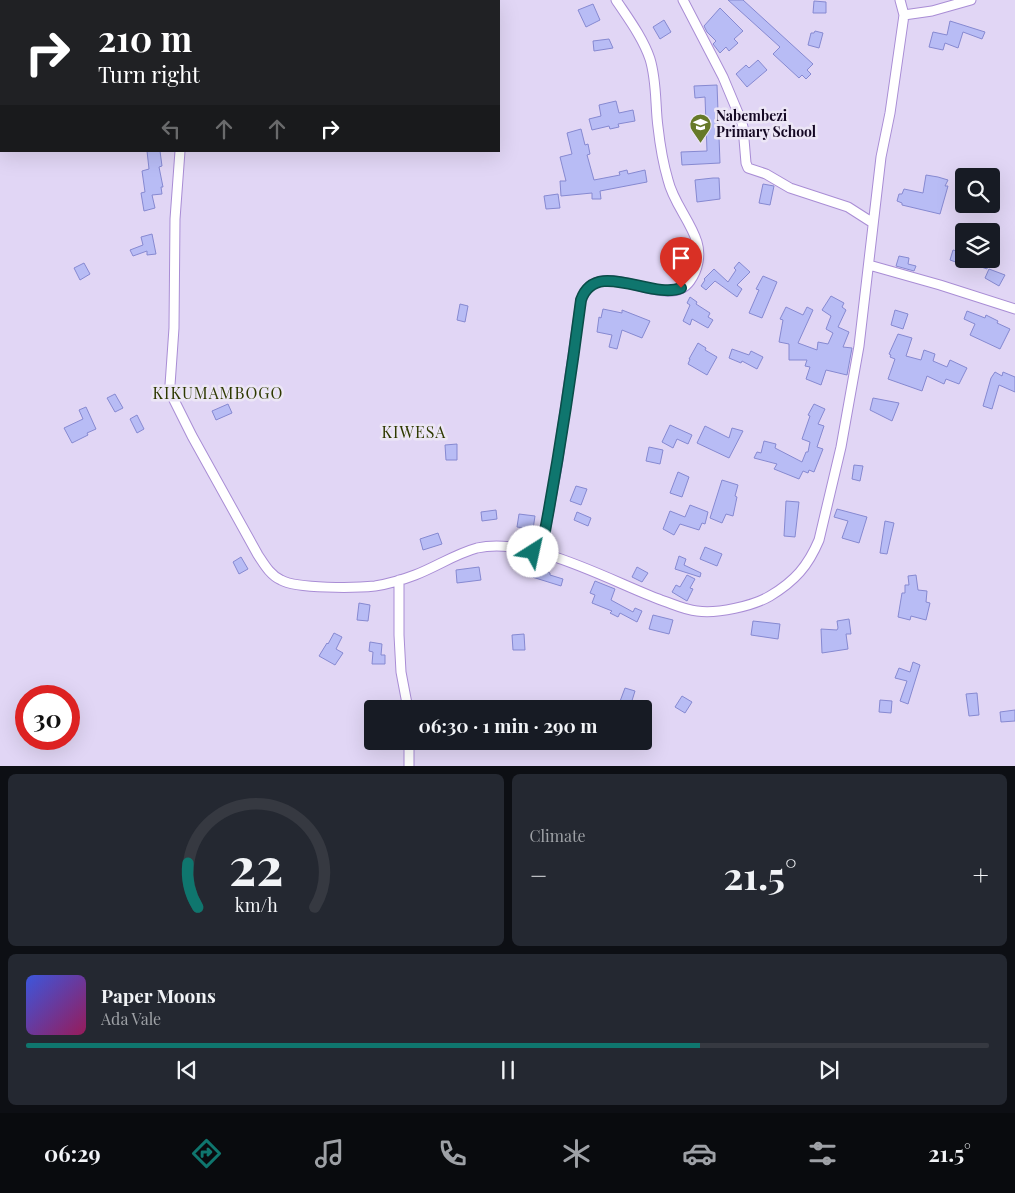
<!DOCTYPE html>
<html lang="en">
<head>
<meta charset="utf-8">
<style>
  body { margin:0; font-family:"Playfair Display",serif; background:#242831; color:#f1f3f6; height:100vh; display:flex; flex-direction:column; font-size:19px; white-space:nowrap }
  * { box-sizing:border-box; margin:0 }
  p { font-size:16px; color:#9ea1a6 }
  .icon { flex:none; width:28px; height:28px; fill:none; stroke:currentColor; stroke-width:2; stroke-linecap:round; stroke-linejoin:round }
  .map { position:relative; height:766px; overflow:hidden }
  .side { display:flex; flex-direction:column; gap:8px; padding:8px; background:#0d0f14; flex:1 }
  .side>* { flex:none }
  .hud { position:absolute; left:0px; top:0px; width:500px; height:152px; box-shadow:0 5px 20px #0002; background:#202124; color:#fff; overflow:hidden }
  .fabs { position:absolute; left:955px; top:168px; display:grid; gap:10px }
  .fabs a { display:grid; place-items:center; width:45px; height:45px; border-radius:5px; background:#171b24; box-shadow:0 5px 20px #0002; font-size:25px }
  .speed { position:absolute; left:15px; top:685px; display:flex; gap:10px; font-size:25px; font-weight:700; text-align:center }
  .speed>* { display:grid; place-content:center; width:65px; height:65px; border-radius:50%; background:#171b24; box-shadow:0 5px 20px #0002; line-height:1 }
  .speed .limit { border:8px solid #d22; background:#fff; color:#111 }
  .pin { position:absolute; display:grid; place-items:center; width:42px; height:42px; color:#fff; margin:-51px -21px; border-radius:50% 50% 50% 0; rotate:-45deg; box-shadow:0 0 5px #0007 }
  .pin .icon { rotate:45deg }
  .me { position:absolute; width:55px; margin:-28px; rotate:35deg; stroke-linejoin:round; filter:drop-shadow(0 0 4px #0008) }
  .turn { display:flex; align-items:center; gap:18px; height:105px; padding:0 15px; font-size:22px }
  .turn .icon { width:65px; height:65px; stroke-width:2.5 }
  .turn b { display:block; font-size:35px; line-height:42px }
  .lanes { display:flex; align-items:center; height:48px; padding:0 15px; background:#0003; justify-content:center; gap:25px; direction:ltr }
  .lanes .off { opacity:.35 }
  .big { font-size:38px; font-weight:700; line-height:1.1 }
  .side .tile { flex:1; display:flex; flex-direction:column; justify-content:center; gap:8px; min-width:0; padding:0 18px; border-radius:8px; background:#242831 }
  .side .dial { align-items:center; gap:0 }
  .dial svg { height:130px; overflow:visible; fill:none; stroke:#363941; stroke-width:7; stroke-linecap:round; text-anchor:middle }
  .dial text { fill:#f1f3f6; stroke:none }
  .song { display:flex; align-items:center; gap:15px }
  .cover { width:60px; height:60px; border-radius:8px; background:linear-gradient(135deg,hsl(230 70% 55%),hsl(330 70% 35%)) }
  .played { height:5px; border-radius:2px; background:linear-gradient(90deg,#0f766e 70%,#363941 70%) }
  .keys { display:flex; justify-content:space-around; direction:ltr }
  .heat { display:flex; justify-content:space-between; align-items:center; font-size:28px; direction:ltr }
  .side .tiles { flex:1; display:grid; gap:8px; grid-template-columns:1fr 1fr }
  .tile:last-child { grid-column:span 2 }
  .trip { position:absolute; left:364px; top:700px; width:288px; height:50px; border-radius:5px; background:#171b24; box-shadow:0 5px 20px #0002; font-weight:700; line-height:50px; text-align:center }
  .tab-bar { display:flex; height:80px; justify-content:space-around; align-items:center; background:#090b0e; color:#9ea1a6 }
  .tab-bar .icon { width:35px; height:35px }
  .tab-bar .on { color:#0f766e }
  .tab-bar b { font-size:22px; color:#f1f3f6 }
  .map>svg:first-child { display:block }
  .building { fill:#b8bcf5; stroke:#8689d1 }
  .lines { fill:none; stroke-linecap:round; stroke-linejoin:round }
  .street-casing { stroke:#a98dd5; stroke-width:11 }
  .street { stroke:#fff; stroke-width:9 }
  .route-casing { stroke:#0a4d48; stroke-width:12 }
  .route { stroke:#0f766e; stroke-width:9 }
  .labels { text-anchor:middle; stroke-width:5; stroke-linejoin:round; paint-order:stroke }
  .poi-label { font-size:14px; font-weight:bold; fill:#150924; stroke:#ece6f6; text-anchor:start }
  .quarter-label { font-size:16px; letter-spacing:1px; fill:#2e3900; stroke:#ece6f6 }
</style>
</head>
<body>
<div class="map">
<svg width="1015" height="766" viewBox="0 0 1015 766">
  <rect width="100%" height="100%" fill="#e1d6f5"/>
  <path class="building" d="M728,0H743L813,64L807,70L811,74L806,79L802,75L799,78L773,54L780,47Z
    M814,1L826,2V13H813Z
    M593,4L600,20L586,27L578,10Z
    M720,8L743,31L734,39L738,43L729,51L726,47L720,53L713,44L716,41L707,32L704,26Z
    M664,20L671,32L660,39L653,27Z
    M950,21L985,32L982,39L963,32L958,48L945,43L943,50L929,47L933,32L947,35Z
    M815,31L823,33L819,48L808,45L811,33H814Z
    M609,39L613,48L594,51L593,41Z
    M758,60L767,70L747,87L736,74L746,65L749,68Z
    M717,85L720,163L682,165L681,152L707,151L705,97L695,98L694,86Z
    M616,101L619,113L633,110L635,121L618,124L619,127L610,129L609,126L592,130L589,119L601,116L599,105Z
    M581,129L585,145L588,144L590,154L587,155L594,180L620,175L619,172L627,170L628,174L645,170L647,182L600,191L601,199H592V193L561,196L560,181H566L560,157L572,154L567,133Z
    M147,151H160L162,166L159,167L163,187H161L162,194L152,195L155,208L144,211L141,193L145,192L142,171L149,169Z
    M926,175L938,177L948,180L945,186H948L940,214L902,205V203L897,201L899,194H902L904,189L923,193Z
    M713,178H719L720,199L697,202L695,180Z
    M763,184L774,186L770,205L759,203Z
    M558,194L560,208L546,209L544,196Z
    M152,234L156,254L147,255V251L133,256L130,250L143,245L141,237Z
    M953,250L964,253V259H982L989,261L987,269L964,261V265L950,260Z
    M899,256L909,258L908,264L916,266L914,271L896,266Z
    M739,262L750,272L737,285L742,289L737,297L715,281L706,290L701,286L705,280L704,279L714,269L728,282L736,270L734,268Z
    M84,263L90,274L80,280L74,268Z
    M989,269L1005,275L999,286L985,278Z
    M763,276L777,282L762,318L749,313L759,290L756,289Z
    M831,296L844,303L842,307L846,310L838,327L849,332L843,347L852,348L847,375L826,370L821,385L806,379L810,367L805,366L807,360H789V344L779,342L783,320L780,319L786,307L803,315L807,307L813,310L798,343L817,350L818,342L828,344L833,333L826,329L831,316L822,310Z
    M690,297L697,302L696,304L710,313L708,317L713,320L708,328L692,319L690,325L683,321L690,305L687,303Z
    M460,304L468,306L465,322L457,320Z
    M603,309L622,313V310L650,321L642,338L622,330L617,349L609,347L612,335L597,332L599,317L601,318Z
    M895,310L908,314L903,329L891,325Z
    M967,311L985,318L986,315L998,321L997,323L1010,329L1000,349L970,335L975,324L964,319Z
    M898,334L912,338L906,356L921,360L924,350L935,354L933,361L947,367L950,360L967,368L959,384L946,379L944,384L927,376L922,391L888,379L895,359L890,357L891,355L889,354Z
    M698,343L706,348L705,350L717,357L707,375L688,364L690,359H689Z
    M732,349L749,355L751,351L763,357L757,369L742,361L741,363L729,358Z
    M995,372L1002,376L1003,372L1015,377V392L999,385L992,409L983,406L991,378Z
    M115,394L123,408L115,412L107,398Z
    M873,398L899,403L892,421L870,410Z
    M228,404L232,413L216,420L212,411Z
    M814,404L825,409L818,424L824,426L817,447L823,449L814,472L809,470L808,473L803,471L799,479L774,469L777,464L754,458L757,452L761,453L764,441L776,444L775,448L802,462L806,452H808L810,442L802,439L810,416L808,415Z
    M86,407L96,429L87,433L88,435L72,443L64,428L83,419L79,410Z
    M137,415L144,429L137,433L130,419Z
    M670,425L692,435L688,444L677,439L673,448L662,442Z
    M705,426L729,438L732,428L743,431L729,458L697,443Z
    M457,444V460H446L445,445Z
    M649,447L663,450L660,464L646,461Z
    M854,465L863,466L860,481L852,479Z
    M678,472L689,477L682,497L670,493Z
    M722,480L738,485L735,496L737,497L733,516L726,514L722,523L710,518Z
    M576,486L587,489L581,505L570,501Z
    M786,501L799,502L795,537L784,536Z
    M690,505L708,512L705,524L702,523L699,530L680,524L674,535L663,529L670,511L685,517Z
    M837,509L867,517L859,543L842,538L848,521L834,517Z
    M496,510L497,519L482,521L481,512Z
    M577,512L591,518L588,526L574,520Z
    M519,514L535,516L533,529L517,527Z
    M885,521L894,523L887,554L880,553Z
    M438,533L442,544L423,550L420,539Z
    M705,547L722,554L717,566L700,559Z
    M679,556L686,559L684,565L701,573L700,577L675,569Z
    M241,557L248,569L239,574L233,562Z
    M479,567L481,580L457,583L456,570Z
    M532,567L550,573V575L563,579L561,586L529,576Z
    M637,567L648,573L642,582L632,577Z
    M687,575L695,579L690,588L693,589L687,601L672,592L676,585L680,587Z
    M916,575L918,590L927,591L926,602L930,603L926,620L911,616L910,620L898,617L902,593H905V585H909L908,576Z
    M595,581L615,589L611,600L633,612L635,608L642,611L637,622L620,613L618,617L610,613L612,611L592,603L595,595L590,593Z
    M359,603L370,605L368,621L357,620Z
    M653,615L673,620L669,634L649,629Z
    M849,619L851,634H846L848,649L822,653L821,629L837,630L838,628L837,621Z
    M753,621L780,624L778,639L751,635Z
    M334,633L342,637L336,649L343,653L335,665L319,656L327,643L328,644Z
    M524,634L525,650H513L512,635Z
    M370,642L382,644L381,655H385V664H372L373,652L369,651Z
    M913,662L920,665L908,704L900,701L907,681L895,678L899,668L910,672Z
    M625,688L635,691L630,707L619,704Z
    M977,693L979,715L969,716L966,694Z
    M682,696L692,702L685,713L675,707Z
    M880,700L892,701L891,713L879,712Z
    M1015,710V721L1001,722L1000,712Z"/>
  <g class="lines">
    <defs>
      <path id="street" d="M683,0L723,77L741,120L743,127L746,163L748,168L766,174L790,188L848,207L873,223
        M120,1L122,0
        M197,1V0
        M904,15L932,11L971,0
        M0,85H1
        M180,151L175,219L174,328L170,385L172,396L192,436L258,555C264,564 270,575 281,580C297,589 356,588 375,586C388,584 402,580 415,575C436,567 455,554 477,548C532,536 610,581 661,600C673,604 685,610 697,611C717,614 753,606 770,596C795,581 808,566 819,540L841,447L859,346L881,157L890,113L904,15L900,0
        M869,265L940,285L1015,309
        M541,553L557,466L581,300C598,251 667,314 690,281C698,270 701,255 697,242C690,220 673,202 668,180C663,163 660,145 658,127C655,105 657,82 650,59C643,38 628,18 616,0
        M399,580V635L401,672L408,709
        M409,741V766"/>
    </defs>
    <use href="#street" class="street-casing"/>
    <use href="#street" class="street"/>
  </g>
  <g class="lines">
    <defs>
      <path id="route" d="M533,552H541C557,469 570,385 581,300C595,258 652,300 681,288"/>
    </defs>
    <use href="#route" class="route-casing"/>
    <use href="#route" class="route"/>
  </g>
  <defs>
    <symbol id="school-pin" viewBox="-11 -11 22 30"><path d="M0 17L-7.5 6A9.5 9.5 0 1 1 7.5 6Z" fill="#667928" stroke="#ece6f6"/><path d="M0-5L7-2L0 1L-7-2ZM-4 1L0 2.5L4 1V4Q0 6-4 4Z" fill="#fff"/></symbol>
  </defs>
  <g fill-rule="evenodd">
    <use href="#school-pin" x="688" y="112" width="25" height="34"/>
  </g>
  <g class="labels">
    <g class="poi-label">
      <text x="716" y="121">Nabembezi<tspan x="716" dy="16">Primary School</tspan></text>
    </g>
    <g class="quarter-label">
      <text x="218" y="399">KIKUMAMBOGO</text>
      <text x="414" y="438">KIWESA</text>
    </g>
  </g>
</svg>
<div class="fabs">
<a><svg class="icon" aria-label="search" viewBox="0 0 24 24"><circle cx="10" cy="10" r="6"/><path d="M15 15l6 6"/></svg></a>
<a><svg class="icon" aria-label="layers" viewBox="0 0 24 24"><path d="M12 4l9 5-9 5-9-5zM3 14l9 5 9-5"/></svg></a>
</div>
<div class="speed"><div class="limit">30</div></div>
<div class="pin" style="left:681px;top:288px;background:#d93025"><svg class="icon" aria-label="arrive" viewBox="0 0 24 24"><path d="M6 21V4h12l-3 4 3 4H6"/></svg></div>
<svg class="me" style="left:533px;top:552px" viewBox="-20 -20 40 40"><circle r="19" fill="#fff"/><path d="M0-13L10 11 0 6-10 11z" fill="#0f766e"/></svg>
<div class="trip">06:30 · 1 min · 290 m</div>
<div class="hud">
<div class="turn"><svg class="icon" aria-label="right" viewBox="0 0 24 24"><path d="M7 20v-9h11M14 6l5 5-5 5"/></svg><div><b>210 m</b>Turn right</div></div>
<div class="lanes"><svg class="icon off" aria-label="left" viewBox="0 0 24 24"><path d="M17 20v-9H6M10 6l-5 5 5 5"/></svg><svg class="icon off" aria-label="ahead" viewBox="0 0 24 24"><path d="M12 20V5M6 11l6-6 6 6"/></svg><svg class="icon off" aria-label="ahead" viewBox="0 0 24 24"><path d="M12 20V5M6 11l6-6 6 6"/></svg><svg class="icon" aria-label="right" viewBox="0 0 24 24"><path d="M7 20v-9h11M14 6l5 5-5 5"/></svg></div>
</div>
</div>
<section class="side">
<div class="tiles">
<div class="tile dial"><svg viewBox="0 0 100 80">
<path d="M14 69A42 42 0 1 1 86 69"/>
<path d="M14 69A42 42 0 0 1 8 42" stroke="#0f766e"/>
<text x="50" y="56" font-size="32" font-weight="700">22</text>
<text x="50" y="72" font-size="11">km/h</text>
</svg></div>
<div class="tile"><p>Climate</p>
<div class="heat"><a>−</a><b class="big">21.5°</b><a>+</a></div>
</div>
<div class="tile">
<div class="song"><i class="cover"></i><div><b>Paper Moons</b><p>Ada Vale</p></div></div>
<div class="played"></div>
<div class="keys"><svg class="icon" aria-label="previous" viewBox="0 0 24 24"><path d="M18 5L8 12l10 7zM5 5v14"/></svg><svg class="icon" aria-label="pause" viewBox="0 0 24 24"><path d="M8 5v14M16 5v14"/></svg><svg class="icon" aria-label="next" viewBox="0 0 24 24"><path d="M6 5l10 7-10 7zM19 5v14"/></svg></div>
</div>
</div>
</section>
<nav class="tab-bar">
<b>06:29</b>
<svg class="icon on" aria-label="directions" viewBox="0 0 24 24"><path d="M12 3l9 9-9 9-9-9zM9 14v-3h6M13 9l2 2-2 2"/></svg>
<svg class="icon" aria-label="music" viewBox="0 0 24 24"><path d="M9 18V5l10-2v13"/><circle cx="6" cy="18" r="3"/><circle cx="16" cy="16" r="3"/></svg>
<svg class="icon" aria-label="phone" viewBox="0 0 24 24"><path d="M5 4h4l2 5-3 2q2 4 5 5l2-3 5 2v4C11 20 4 13 5 4z"/></svg>
<svg class="icon" aria-label="climate" viewBox="0 0 24 24"><path d="M12 3v18M4 7l16 10M4 17L20 7"/></svg>
<svg class="icon" aria-label="car" viewBox="0 0 24 24"><path d="M5 17H2v-5l4-1 3-4h7l3 4 3 1v5h-3M9 17h6M6 11h13"/><circle cx="7" cy="17" r="2"/><circle cx="17" cy="17" r="2"/></svg>
<svg class="icon" aria-label="filters" viewBox="0 0 24 24"><path d="M4 7h16M4 17h16"/><circle cx="9" cy="7" r="2"/><circle cx="15" cy="17" r="2"/></svg>
<b>21.5°</b>
</nav>
</body>
</html>
